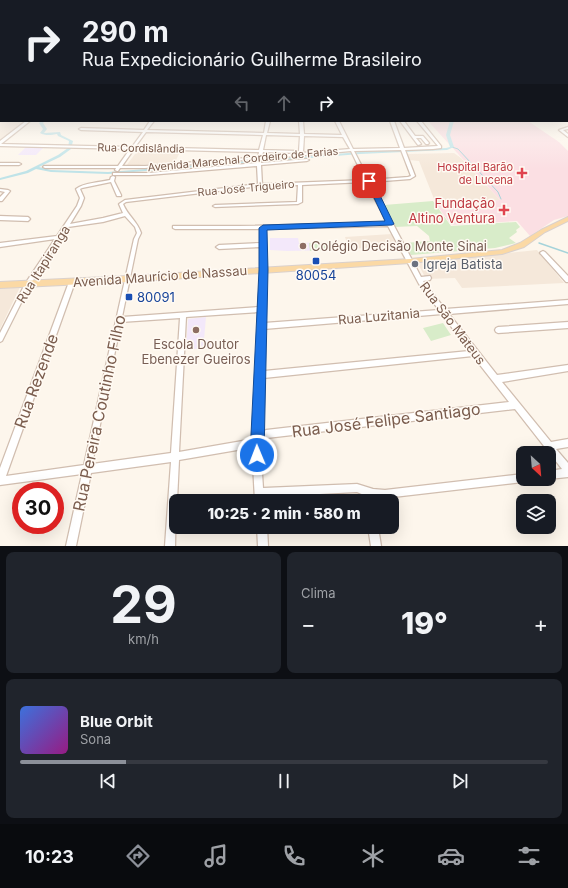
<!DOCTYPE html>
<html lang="pt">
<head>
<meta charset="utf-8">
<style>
  body { margin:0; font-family:Inter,sans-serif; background:#20242c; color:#f1f3f6; height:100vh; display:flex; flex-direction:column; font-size:15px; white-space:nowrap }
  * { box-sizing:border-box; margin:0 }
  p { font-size:13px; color:#9ea1a6 }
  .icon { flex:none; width:22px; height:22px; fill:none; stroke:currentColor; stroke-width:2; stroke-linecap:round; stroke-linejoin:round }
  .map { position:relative; height:546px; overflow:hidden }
  .side { display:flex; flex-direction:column; gap:6px; padding:6px; background:#0d0f14; flex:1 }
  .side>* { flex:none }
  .hud { position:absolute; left:0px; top:0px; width:568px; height:122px; box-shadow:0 4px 16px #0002; background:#171b24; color:#f1f3f6; overflow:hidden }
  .needle { width:26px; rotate:154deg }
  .controls { position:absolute; left:516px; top:446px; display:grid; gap:8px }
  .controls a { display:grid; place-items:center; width:40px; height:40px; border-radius:8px; background:#171b24; box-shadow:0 4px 16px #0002; font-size:20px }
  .speed { position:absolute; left:12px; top:482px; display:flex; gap:8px; font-size:20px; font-weight:700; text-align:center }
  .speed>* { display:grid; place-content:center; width:52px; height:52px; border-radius:50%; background:#171b24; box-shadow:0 4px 16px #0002; line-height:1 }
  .speed .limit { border:6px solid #d22; background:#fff; color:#111 }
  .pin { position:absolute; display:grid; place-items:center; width:34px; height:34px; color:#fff; margin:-17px; border-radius:8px; box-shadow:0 2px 6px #0006 }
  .me { position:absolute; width:44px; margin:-22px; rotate:359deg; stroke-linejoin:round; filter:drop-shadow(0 0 3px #0008) }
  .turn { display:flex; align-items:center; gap:14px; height:84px; padding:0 16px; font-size:18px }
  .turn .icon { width:52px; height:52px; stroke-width:2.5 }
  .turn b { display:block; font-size:28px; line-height:34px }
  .lanes { display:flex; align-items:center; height:38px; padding:0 16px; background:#0003; justify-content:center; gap:20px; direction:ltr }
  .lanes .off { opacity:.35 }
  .big { font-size:30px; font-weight:800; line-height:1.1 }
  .side .tile { flex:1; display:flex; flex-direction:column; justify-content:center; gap:6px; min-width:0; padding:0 14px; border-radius:8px; background:#20242c }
  .side .dial { align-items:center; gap:0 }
  .dial b { font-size:52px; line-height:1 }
  .song { display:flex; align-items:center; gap:12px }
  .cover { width:48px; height:48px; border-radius:6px; background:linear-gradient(135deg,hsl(220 70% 55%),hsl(310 70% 35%)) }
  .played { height:4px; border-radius:2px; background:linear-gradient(90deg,#8c9099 20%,#363941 20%) }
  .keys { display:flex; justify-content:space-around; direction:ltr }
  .heat { display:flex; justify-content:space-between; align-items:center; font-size:22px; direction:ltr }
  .side .tiles { flex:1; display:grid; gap:6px; grid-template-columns:1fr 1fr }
  .tile:last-child { grid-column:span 2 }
  .trip { position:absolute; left:169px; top:494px; width:230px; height:40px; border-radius:8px; background:#171b24; box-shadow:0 4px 16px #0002; font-weight:800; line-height:40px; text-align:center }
  .tab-bar { display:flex; height:64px; justify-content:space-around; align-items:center; background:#090b0e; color:#9ea1a6 }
  .tab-bar .icon { width:28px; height:28px }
  .tab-bar .on { color:#8c9099 }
  .tab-bar b { font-size:18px; color:#f1f3f6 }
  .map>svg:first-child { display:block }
  .residential { fill:#f5e8da }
  .education { fill:#f3e8fa }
  .medical { fill:#fbdfe3 }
  .green { fill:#d8ecc9 }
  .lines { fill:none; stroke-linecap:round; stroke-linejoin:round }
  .stream-far1 { stroke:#a5d3da; stroke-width:1 }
  .stream { stroke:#a5d3da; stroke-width:1.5 }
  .canal { fill:#bfe3e8; fill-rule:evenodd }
  .minor-casing { stroke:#d1beb0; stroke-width:2.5 }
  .major-casing { stroke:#dad1cd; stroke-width:2 }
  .minor { fill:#fff; fill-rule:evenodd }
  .major { fill:#fbd9a5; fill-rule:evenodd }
  .route { fill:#1a73e8; stroke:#114b97 }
  .health-dot { fill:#e0444e; stroke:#fffaf3; stroke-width:1.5 }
  .education-dot { fill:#8d6e63; stroke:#fffaf3; stroke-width:1.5 }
  .transit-dot { fill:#1a4fb4; stroke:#fffaf3; stroke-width:1.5 }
  .worship-dot { fill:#6b7280; stroke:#fffaf3; stroke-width:1.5 }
  .labels { text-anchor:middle; stroke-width:3; stroke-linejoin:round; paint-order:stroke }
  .far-street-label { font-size:11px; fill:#7a5c4d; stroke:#fffaf3 }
  .far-health-label { font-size:11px; fill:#be3a42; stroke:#fffaf3; text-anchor:end }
  .health-label { font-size:13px; fill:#be3a42; stroke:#fffaf3; text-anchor:end }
  .education-label { font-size:13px; fill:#785e54; stroke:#fffaf3; text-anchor:start }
  .street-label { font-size:13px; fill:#7a5c4d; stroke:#fffaf3 }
  .worship-label { font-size:13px; fill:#5b616d; stroke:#fffaf3; text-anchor:start }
  .transit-label { font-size:13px; fill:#164399; stroke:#fffaf3 }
  .near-street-label { font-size:16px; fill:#7a5c4d; stroke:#fffaf3 }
</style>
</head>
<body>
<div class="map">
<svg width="568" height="546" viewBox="0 0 568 546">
  <rect width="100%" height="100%" fill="#fdf6ec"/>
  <path class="residential" d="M0,113L1,121H27L0,142Z
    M138,150H181L175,162L126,166Z
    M454,153L461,158L500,200L436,204L419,161L409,160L407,154Z
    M392,234L397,246L349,249L345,237Z
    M537,250L564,283L462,288L455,278L426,279L417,262Z
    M21,285L0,329V287Z"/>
  <path class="education" d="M26,147H44L36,155H18Z
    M270,238H298L299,243L335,242L337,250L287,251L270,250Z
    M206,317L204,340H212L213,347L186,350L188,319Z"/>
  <path class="medical" d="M428,121H528L559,142L568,151V216L554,220L530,236L517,221L451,225L436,204L500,200Z"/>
  <path class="green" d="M433,201L451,226L516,222L520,227L516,230L517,232L509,238L516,243L495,248L411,255L404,243L430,241L429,236L417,226L395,227L384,205Z
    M335,242L337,250L310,251L309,243Z
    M443,323L451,335L431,341L423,328Z"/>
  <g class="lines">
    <path class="stream-far1" d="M452,147L458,149L498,192L501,199"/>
    <path class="stream" d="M539,243L568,253"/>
    <path class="canal" d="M41,121H45L43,123L47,129L44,133L60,132L61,135L73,141L71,149L60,157L39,167L51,170L108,172L360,152L446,148L450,147L446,135L450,121H454L450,135L454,147L447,150L360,154L108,174L51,172L36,169L28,173L0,180V178L26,171L58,155L68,148L69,141L58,136L57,134C52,135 45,136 40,133L43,129L39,123Z"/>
    <defs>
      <path id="minor" d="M0,111H1V113H0Z
        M26,121H30L1,144L132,147L143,132L81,130L79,129L81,128L144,130L150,121H154L147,130L264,133L266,121H270L267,133L300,134L299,121H303L304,134L342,135L335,121H339L353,149L400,148L390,121H394L404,148L438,146L417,121H421L441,146V148L433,149L405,150L415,176L410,179L371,182L421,277L430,276L431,278L430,280L423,281L445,309L568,300V304L449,314L497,375L568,365V371L502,382L551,442L568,439V447L556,449L568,463V477L549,479H548L549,471L562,469L515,409L267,438L260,442L263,488L357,484L373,489L385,490L523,474V479H527L526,481L523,482L385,498L373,497V501H365L364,495L357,492L263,497V501H255L252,447L249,448L179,460L177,501H176L175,546H165L171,462L91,473L76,546H66L82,474L0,485V468L69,282L70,280H74L75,282L6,476L84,465L134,239L137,233L135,227L125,216L103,222L68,227L30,285L2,341L0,342V333L25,284L55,239L0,247V243L57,236L77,206L80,198L76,189C83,183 101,182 110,180L111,177L113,176L115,177L114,181L121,195V196H117L111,182L82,188L80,189L84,198L81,206L70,224L103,218L123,213L119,204L125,200L258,184L257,166L149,175H113V173H149L257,163V159L145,168H120L118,171H117L115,170L116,168H45L43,167L44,166H118L130,149L0,146V141ZM146,132L263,135L259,150L135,147ZM266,135L300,136L299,151L263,150ZM304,136L343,137L350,149L301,153L303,152ZM134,149L259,152L258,157L145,166H122ZM401,150L411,176L408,177L369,180L354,151ZM351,151L365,180L262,184L261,165L307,161L309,160L307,159L261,163V159ZM263,152L300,153H301L262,156ZM366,182L387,223L239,226H173V228L175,229H261V243L219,245L216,247L219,249L261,247V270L258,307L122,317L138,239L141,233C137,221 128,216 123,204L126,202L260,186L298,185L297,202L215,205L213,206L215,207L298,204L302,202V185ZM388,226L419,284L439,310L264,323V309L267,270L265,229ZM258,312L257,375L252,438L248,440L179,452L186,317ZM442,314L469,351L264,371V329ZM180,318L171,453L92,464L121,322ZM473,356L509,402L266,430L261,433L264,378Z
        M400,121H404L415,136H423L429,143L428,144H426L421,138H416L421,144L418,145Z
        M568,127V129L563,130L568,134V137L559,130Z
        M0,163H19L21,164L19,165H0Z
        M0,189L8,190L10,191L2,201H0V197L5,192L0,191Z
        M0,216L28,217L30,219L28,221L0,220Z
        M543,251L545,252L568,276V282H566L541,254L540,253L541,252Z
        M568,322V328L498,333L496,332L495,330L496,328L498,327Z
        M257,527H267L268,546H258Z
        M368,527H378L381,546H371Z"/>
      <path id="major" d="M567,95H568V97H567Z
        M567,111H568V114H567Z
        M568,217V221L545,232L524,247L502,254L410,263L127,282L0,288V282L127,276L410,259L502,250L520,243L541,230Z"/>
    </defs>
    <use href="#minor" class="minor-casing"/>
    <use href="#major" class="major-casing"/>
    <use href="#minor" class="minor"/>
    <use href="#major" class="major"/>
  </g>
  <linearGradient id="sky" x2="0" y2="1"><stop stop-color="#97c7e8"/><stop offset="0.55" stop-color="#fefbf6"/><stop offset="1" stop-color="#fefbf6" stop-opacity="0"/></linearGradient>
  <rect width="568" height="169" fill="url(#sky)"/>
  <path class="route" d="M369,179L373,181L394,224L392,225L267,230L268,270L264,455L262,460L257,462L252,460L250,455L259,270V228L263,225L385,221L366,181Z"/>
  <g class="health-dot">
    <path d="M520 167h4v4h4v4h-4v4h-4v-4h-4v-4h4z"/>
    <path d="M502 204h4v4h4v4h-4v4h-4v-4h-4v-4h4z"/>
  </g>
  <g class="education-dot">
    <circle cx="303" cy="246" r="4"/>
    <circle cx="196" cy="330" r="4"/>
  </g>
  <g class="transit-dot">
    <rect x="312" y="257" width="8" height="8" rx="2"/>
    <rect x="125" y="293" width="8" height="8" rx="2"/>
  </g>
  <circle class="worship-dot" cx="415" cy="264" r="4"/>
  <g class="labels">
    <g class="far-street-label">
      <text transform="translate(141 148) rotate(1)" y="4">Rua Cordislândia</text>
      <text transform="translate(243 159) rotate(-5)" y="4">Avenida Marechal Cordeiro de Farias</text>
      <text transform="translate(246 188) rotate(-5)" y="4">Rua José Trigueiro</text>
    </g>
    <g class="far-health-label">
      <text x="513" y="171">Hospital Barão<tspan x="513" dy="13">de Lucena</tspan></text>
    </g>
    <g class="health-label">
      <text x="495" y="208">Fundação<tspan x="495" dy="15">Altino Ventura</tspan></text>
    </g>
    <g class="education-label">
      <text x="311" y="251">Colégio Decisão Monte Sinai</text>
      <text x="196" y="349" text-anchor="middle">Escola Doutor<tspan x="196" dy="15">Ebenezer Gueiros</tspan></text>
    </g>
    <g class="street-label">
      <text transform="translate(43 264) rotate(-58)" y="5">Rua Itapiranga</text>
      <text transform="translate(160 276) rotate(-4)" y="5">Avenida Maurício de Nassau</text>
      <text transform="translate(379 316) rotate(-5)" y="5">Rua Luzitania</text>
      <text transform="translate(453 323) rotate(53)" y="5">Rua São Mateus</text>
    </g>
    <g class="worship-label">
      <text x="423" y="269">Igreja Batista</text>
    </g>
    <g class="transit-label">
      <text x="316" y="280">80054</text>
      <text x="137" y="302" text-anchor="start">80091</text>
    </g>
    <g class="near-street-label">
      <text transform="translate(36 381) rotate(-70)" y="6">Rua Rezende</text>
      <text transform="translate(99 413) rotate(-78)" y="6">Rua Pereira Coutinho Filho</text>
      <text transform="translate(386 420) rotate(-7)" y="6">Rua José Felipe Santiago</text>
    </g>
  </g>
</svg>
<div class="controls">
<a><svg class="needle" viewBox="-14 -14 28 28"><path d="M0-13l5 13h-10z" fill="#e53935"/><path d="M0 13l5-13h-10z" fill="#9ea1a6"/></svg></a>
<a><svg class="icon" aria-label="layers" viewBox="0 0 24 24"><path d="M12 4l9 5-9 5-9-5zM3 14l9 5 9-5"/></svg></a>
</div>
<div class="speed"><div class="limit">30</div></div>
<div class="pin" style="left:369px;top:181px;background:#d93025"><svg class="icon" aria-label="arrive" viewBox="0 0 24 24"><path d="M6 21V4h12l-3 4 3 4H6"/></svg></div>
<svg class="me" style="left:257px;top:455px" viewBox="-20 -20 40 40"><circle r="17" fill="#1a73e8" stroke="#fff" stroke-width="3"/><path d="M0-11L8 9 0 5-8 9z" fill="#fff"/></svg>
<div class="trip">10:25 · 2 min · 580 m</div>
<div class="hud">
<div class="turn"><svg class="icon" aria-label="right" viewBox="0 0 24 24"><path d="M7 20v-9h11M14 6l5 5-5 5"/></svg><div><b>290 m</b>Rua Expedicionário Guilherme Brasileiro</div></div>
<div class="lanes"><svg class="icon off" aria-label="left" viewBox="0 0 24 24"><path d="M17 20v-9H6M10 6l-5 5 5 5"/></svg><svg class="icon off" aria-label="ahead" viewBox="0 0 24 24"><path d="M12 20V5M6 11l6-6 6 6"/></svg><svg class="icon" aria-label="right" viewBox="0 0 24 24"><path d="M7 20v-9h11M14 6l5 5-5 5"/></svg></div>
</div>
</div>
<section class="side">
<div class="tiles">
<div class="tile dial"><b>29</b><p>km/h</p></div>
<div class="tile"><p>Clima</p>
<div class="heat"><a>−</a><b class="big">19°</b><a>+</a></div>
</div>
<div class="tile">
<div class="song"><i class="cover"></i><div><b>Blue Orbit</b><p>Sona</p></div></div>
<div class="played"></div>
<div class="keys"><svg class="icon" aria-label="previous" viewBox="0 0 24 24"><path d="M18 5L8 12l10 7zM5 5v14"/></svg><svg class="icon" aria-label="pause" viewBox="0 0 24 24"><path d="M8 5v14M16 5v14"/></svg><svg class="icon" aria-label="next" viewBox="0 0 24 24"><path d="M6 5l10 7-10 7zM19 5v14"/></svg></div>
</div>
</div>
</section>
<nav class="tab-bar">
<b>10:23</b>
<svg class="icon on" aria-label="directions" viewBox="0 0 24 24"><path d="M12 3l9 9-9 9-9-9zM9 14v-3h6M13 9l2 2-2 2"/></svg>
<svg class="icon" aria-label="music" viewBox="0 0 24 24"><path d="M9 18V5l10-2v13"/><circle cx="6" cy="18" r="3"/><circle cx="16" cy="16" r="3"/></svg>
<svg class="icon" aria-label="phone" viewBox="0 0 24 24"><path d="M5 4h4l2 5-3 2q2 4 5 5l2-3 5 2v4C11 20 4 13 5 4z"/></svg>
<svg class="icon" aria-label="climate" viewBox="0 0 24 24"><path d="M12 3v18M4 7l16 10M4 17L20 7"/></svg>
<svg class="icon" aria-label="car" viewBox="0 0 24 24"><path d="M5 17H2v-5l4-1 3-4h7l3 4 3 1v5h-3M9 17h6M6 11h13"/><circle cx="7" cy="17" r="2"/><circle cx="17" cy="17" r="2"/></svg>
<svg class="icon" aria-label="filters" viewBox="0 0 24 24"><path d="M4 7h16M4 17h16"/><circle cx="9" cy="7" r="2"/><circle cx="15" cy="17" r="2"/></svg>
</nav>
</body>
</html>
